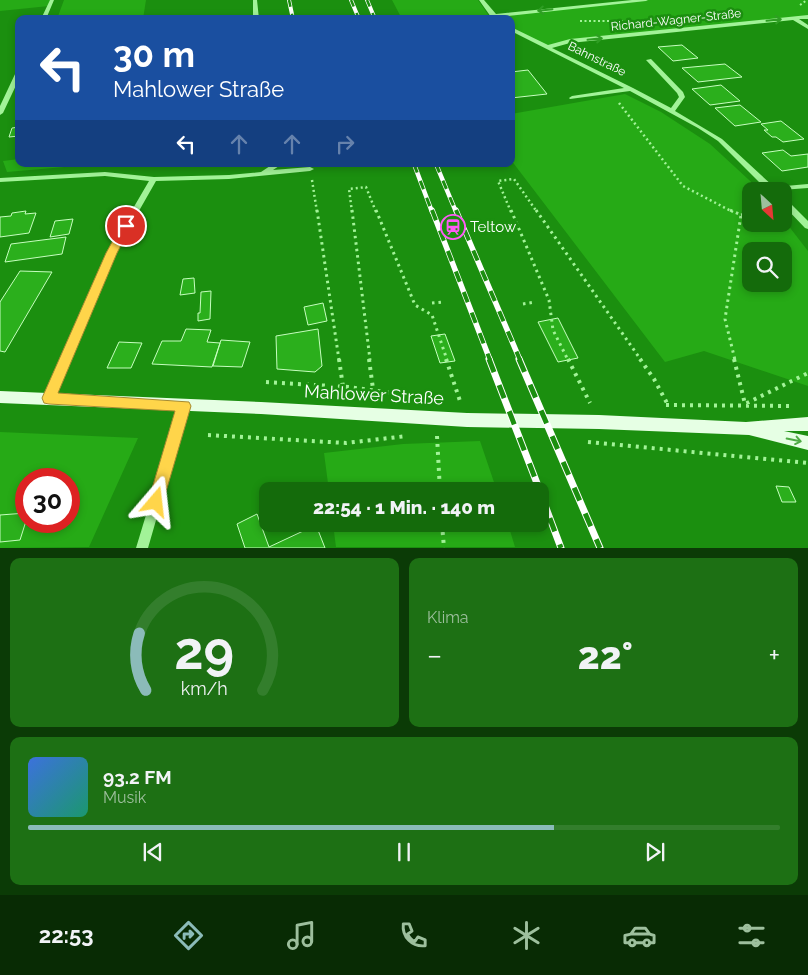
<!DOCTYPE html>
<html lang="de">
<head>
<meta charset="utf-8">
<style>
  body { margin:0; font-family:Raleway,sans-serif; background:#1d7014; color:#f1f3f6; height:100vh; display:flex; flex-direction:column; font-size:19px; white-space:nowrap }
  * { box-sizing:border-box; margin:0 }
  p { font-size:16px; color:#9dbf9d }
  .icon { flex:none; width:28px; height:28px; fill:none; stroke:currentColor; stroke-width:2; stroke-linecap:round; stroke-linejoin:round }
  .map { position:relative; height:548px; overflow:hidden }
  .drawer { display:flex; flex-direction:column; gap:10px; padding:10px; background:#0b3b06; flex:1 }
  .drawer>* { flex:none }
  .hud { position:absolute; left:15px; top:15px; width:500px; height:152px; border-radius:10px; box-shadow:0 2px 8px #0003; background:#1a4fa0; color:#fff; overflow:hidden }
  .needle { width:32px; rotate:154deg }
  .tools { position:absolute; left:742px; top:182px; display:grid; gap:10px }
  .tools a { display:grid; place-items:center; width:50px; height:50px; border-radius:10px; background:#146b0b; box-shadow:0 2px 8px #0003; font-size:25px }
  .speed { position:absolute; left:15px; top:468px; display:flex; gap:10px; font-size:25px; font-weight:700; text-align:center }
  .speed>* { display:grid; place-content:center; width:65px; height:65px; border-radius:50%; background:#146b0b; box-shadow:0 2px 8px #0003; line-height:1 }
  .speed .limit { border:8px solid #d22; background:#fff; color:#111 }
  .pin { position:absolute; display:grid; place-items:center; width:42px; height:42px; color:#fff; margin:-21px; border:2px solid #fff; border-radius:50%; box-shadow:0 1px 5px #0007 }
  .me { position:absolute; width:55px; margin:-28px; rotate:17deg; stroke-linejoin:round; filter:drop-shadow(0 0 4px #0008) }
  .turn { display:flex; align-items:center; gap:18px; height:105px; padding:0 15px; font-size:22px }
  .turn .icon { width:65px; height:65px; stroke-width:2.5 }
  .turn b { display:block; font-size:35px; line-height:42px }
  .lanes { display:flex; align-items:center; height:48px; padding:0 15px; background:#0003; justify-content:center; gap:25px; direction:ltr }
  .lanes .off { opacity:.35 }
  .big { font-size:38px; font-weight:800; line-height:1.1 }
  .drawer .widget { flex:1; display:flex; flex-direction:column; justify-content:center; gap:8px; min-width:0; padding:0 18px; border-radius:10px; background:#1d7014 }
  .drawer .dial { align-items:center; gap:0 }
  .dial svg { height:130px; overflow:visible; fill:none; stroke:#337e2c; stroke-width:7; stroke-linecap:round; text-anchor:middle }
  .dial text { fill:#f1f3f6; stroke:none }
  .song { display:flex; align-items:center; gap:15px }
  .cover { width:60px; height:60px; border-radius:8px; background:linear-gradient(135deg,hsl(220 70% 55%),hsl(160 70% 35%)) }
  .played { height:5px; border-radius:2px; background:linear-gradient(90deg,#8bbbb9 70%,#337e2c 70%) }
  .keys { display:flex; justify-content:space-around; direction:ltr }
  .heat { display:flex; justify-content:space-between; align-items:center; font-size:28px; direction:ltr }
  .drawer .tiles { flex:1; display:grid; gap:10px; grid-template-columns:1fr 1fr }
  .widget:last-child { grid-column:span 2 }
  .trip { position:absolute; left:259px; top:482px; width:290px; height:50px; border-radius:10px; background:#146b0b; box-shadow:0 2px 8px #0003; font-weight:800; line-height:50px; text-align:center }
  .dock { display:flex; height:80px; justify-content:space-around; align-items:center; background:#082b04; color:#9dbf9d }
  .dock .icon { width:35px; height:35px }
  .dock .active { color:#8bbbb9 }
  .dock b { font-size:22px; color:#f1f3f6 }
  .map>svg:first-child { display:block }
  .green { fill:#26aa16; fill-rule:evenodd }
  .building { fill:#2baf1c; stroke:#c6febf }
  .lines { fill:none; stroke-linecap:round; stroke-linejoin:round }
  .path-far3 { stroke:#a2f398; stroke-width:2; stroke-dasharray:2 2.5; stroke-linecap:butt }
  .path-far2 { stroke:#a2f398; stroke-width:2.5; stroke-dasharray:2 3; stroke-linecap:butt }
  .path-far1 { stroke:#a2f398; stroke-width:3; stroke-dasharray:2.5 4; stroke-linecap:butt }
  .path { stroke:#a2f398; stroke-width:4; stroke-dasharray:3 5; stroke-linecap:butt }
  .minor { fill:#a2f398; fill-rule:evenodd }
  .major { fill:#e6ffe4; fill-rule:evenodd }
  .rail-far3-casing { stroke:#fff; stroke-width:4 }
  .rail-far2-casing { stroke:#fff; stroke-width:4.5 }
  .rail-far1-casing { stroke:#fff; stroke-width:5.5 }
  .rail-casing { stroke:#fff; stroke-width:7 }
  .rail-far3 { stroke:#1b8f0f; stroke-width:2.5; stroke-dasharray:7; stroke-linecap:butt }
  .rail-far2 { stroke:#1b8f0f; stroke-width:3; stroke-dasharray:9; stroke-linecap:butt }
  .rail-far1 { stroke:#1b8f0f; stroke-width:4; stroke-dasharray:11; stroke-linecap:butt }
  .rail { stroke:#1b8f0f; stroke-width:5; stroke-dasharray:14; stroke-linecap:butt }
  .oneway { stroke:#2f9e24 }
  .oneway2 { stroke:#4eab44 }
  .route { fill:#ffd54a; stroke:#a68a30 }
  .labels { text-anchor:middle; stroke-width:5; stroke-linejoin:round; paint-order:stroke }
  .far-street-label { font-size:12px; fill:#fff; stroke:#1b8f0f }
  .poi-label { font-size:15px; fill:#fff; stroke:#1b8f0f; text-anchor:start }
  .near-street-label { font-size:18px; fill:#fff; stroke:#1b8f0f }
</style>
</head>
<body>
<div class="map">
<svg width="808" height="548" viewBox="0 0 808 548">
  <rect width="100%" height="100%" fill="#1b8f0f"/>
  <path class="green" d="M0,0H52L49,6L0,11Z
    M64,0H146L143,19H57Z
    M392,0H478L489,16L475,19H402Z
    M646,0H808V17L570,41L548,47L511,28V19L493,16Z
    M625,94L661,112L710,144L761,191H751V224H784V220L808,251V386L704,351L665,362L511,160V114ZM751,251H784V284H751Z
    M19,159V164H99L7,172L3,161Z
    M0,432L138,438L89,547L0,548ZM26,479H69V521H26Z
    M480,441L497,491H329L324,453L403,444Z
    M333,524H508L515,547H336Z"/>
  <path class="building" d="M682,45L698,58L673,61L658,47Z
    M725,64L742,77L698,82L682,68Z
    M528,70L547,94L511,98V72Z
    M721,85L740,101L710,105L692,89Z
    M740,105L761,122L735,126L715,108Z
    M781,121L804,139L783,142L776,137H772L764,130H768L761,124Z
    M19,127V136L9,137L12,128Z
    M783,150L791,156L808,154V167L782,171L762,153Z
    M26,211L25,214L36,213L29,233L0,237V217L11,216L12,213Z
    M73,219L69,234L50,237L55,221Z
    M66,237L62,254L5,262L11,244Z
    M20,271L52,272L5,352L0,351V302Z
    M194,278L195,293L180,295L183,279Z
    M211,291L210,319L198,321V313H200L201,292Z
    M323,303L327,321L308,325L304,307Z
    M558,318L578,358L558,362L538,322Z
    M186,329L211,330L207,342L220,343L212,367L152,364L162,341H181Z
    M318,329L322,366L315,372L277,369L276,336Z
    M445,334L455,361L440,363L431,336Z
    M221,340L250,342L242,367L213,366Z
    M119,342L142,343L131,368H107Z
    M776,486L789,487L796,502H782Z
    M26,513V521L20,540L0,542V515Z
    M257,514L269,547L316,525L325,548H245L237,524Z"/>
  <g class="lines">
    <path class="path-far3" d="M800,5L807,0
      M580,21H623"/>
    <path class="path-far2" d="M619,103L683,186L733,212
      M312,180L317,212
      M352,212L349,189L366,187L376,212
      M511,212L498,181L514,179L537,212"/>
    <path class="path-far1" d="M317,210L339,360
      M352,210L370,360
      M376,210L415,305L432,315L447,360
      M511,210L549,300L553,330L568,360
      M536,210L641,360
      M730,210L741,215L725,319L735,360
      M741,215L751,213
      M432,303L443,302
      M523,304L535,302"/>
    <path class="path" d="M339,359L343,387
      M369,359L373,389
      M446,359L460,401
      M568,359L590,403
      M640,359L654,379L668,405
      M734,359L745,404L808,373
      M266,382L348,387L430,398
      M666,405L792,406
      M208,435L346,443L407,436
      M437,436L440,491
      M588,442L808,463
      M442,524L444,548"/>
    <path class="minor" d="M50,0H54L46,19H41Z
      M253,0H257L259,19H253Z
      M479,0H484L496,14L632,0H648L646,1L498,17L499,19L491,17Z
      M808,15V19H799L808,25V29L793,20L570,43L552,48L633,88L671,108L679,97L677,93L646,60L651,59L683,92L685,97L675,111L722,139L774,187L808,184V188L768,191L718,141L698,128L630,91L570,99L569,98L572,96L624,88L511,31V27L548,45L570,39Z
      M19,70V79L3,113L0,115V106L16,72Z
      M273,164H282L273,170L310,167L314,169L310,171L229,179L156,181L115,253L53,402L49,403L45,402L44,399L107,253L149,181L105,176L0,182V178L105,172L154,177L229,175L261,172Z
      M784,200H787L808,221V229L805,228L784,206Z
      M184,402L188,403L189,406L148,548H136L179,406L180,403Z"/>
    <path class="major" d="M0,391L261,402L467,413L599,415L746,422L808,417V431H784L808,436V450L749,435L599,429L467,427L261,414L0,403Z"/>
    <defs>
      <path id="rail-far3" d="M289,0L293,19
        M351,0L359,19
        M367,0L375,19"/>
      <path id="rail-far2" d="M414,164L432,212
        M436,164L456,212"/>
      <path id="rail-far1" d="M432,210L490,360
        M456,210L520,360"/>
      <path id="rail" d="M489,359L540,491
        M519,359L600,548
        M540,492L561,548"/>
    </defs>
    <use href="#rail-far3" class="rail-far3-casing"/>
    <use href="#rail-far2" class="rail-far2-casing"/>
    <use href="#rail-far1" class="rail-far1-casing"/>
    <use href="#rail" class="rail-casing"/>
    <use href="#rail-far3" class="rail-far3"/>
    <use href="#rail-far2" class="rail-far2"/>
    <use href="#rail-far1" class="rail-far1"/>
    <use href="#rail" class="rail"/>
  </g>
  <defs><path id="oneway-shaft" d="M-6 0H5M1.5-3L5.5 0L1.5 3" fill="none" stroke-width="1.6" stroke-linecap="round" stroke-linejoin="round" transform="scale(1.25)"/></defs>
  <g class="oneway">
    <use href="#oneway-shaft" transform="translate(545 10) rotate(174)"/>
    <use href="#oneway-shaft" transform="translate(774 20) rotate(-6)"/>
    <use href="#oneway-shaft" transform="translate(595 39) rotate(-6)"/>
  </g>
  <use class="oneway2" href="#oneway-shaft" transform="translate(794 440) rotate(11)"/>
  <path class="route" d="M126,223L131,226L117,253L58,393L189,402L191,406L163,502L161,507L156,509L150,507L148,502L175,411L49,404L44,403L42,398L106,253L122,224Z"/>
  <defs>
    <symbol id="station-ring" viewBox="-11 -11 22 22"><circle r="9.5" fill="#1b8f0f" stroke="#ff5af6" stroke-width="1.5"/><path d="M-3-6H3Q5-6 5-4V2Q5 4 3 4L4.5 6H3L1.5 4h-3L-3 6H-4.5L-3 4Q-5 4-5 2V-4Q-5-6-3-6ZM-3.5-4v3h7v-3ZM-3.5 1v1.5H-2V1ZM2 1v1.5H3.5V1Z" fill="#ff5af6"/></symbol>
  </defs>
  <g fill-rule="evenodd">
    <use href="#station-ring" x="439" y="213" width="28" height="28"/>
  </g>
  <g class="labels">
    <g class="far-street-label">
      <text transform="translate(676 20) rotate(-6)" y="4">Richard-Wagner-Straße</text>
      <text transform="translate(597 59) rotate(26)" y="4">Bahnstraße</text>
    </g>
    <g class="poi-label">
      <text x="470" y="232">Teltow</text>
    </g>
    <g class="near-street-label">
      <text transform="translate(374 395) rotate(3)" y="6">Mahlower Straße</text>
    </g>
  </g>
</svg>
<div class="tools">
<a><svg class="needle" viewBox="-14 -14 28 28"><path d="M0-13l5 13h-10z" fill="#e53935"/><path d="M0 13l5-13h-10z" fill="#9dbf9d"/></svg></a>
<a><svg class="icon" aria-label="search" viewBox="0 0 24 24"><circle cx="10" cy="10" r="6"/><path d="M15 15l6 6"/></svg></a>
</div>
<div class="speed"><div class="limit">30</div></div>
<div class="pin" style="left:126px;top:226px;background:#d93025"><svg class="icon" aria-label="arrive" viewBox="0 0 24 24"><path d="M6 21V4h12l-3 4 3 4H6"/></svg></div>
<svg class="me" style="left:156px;top:502px" viewBox="-20 -20 40 40"><path d="M0-17L14 15 0 8-14 15z" fill="#ffd54a" stroke="#fff" stroke-width="4"/></svg>
<div class="trip">22:54 · 1 Min. · 140 m</div>
<div class="hud">
<div class="turn"><svg class="icon" aria-label="left" viewBox="0 0 24 24"><path d="M17 20v-9H6M10 6l-5 5 5 5"/></svg><div><b>30 m</b>Mahlower Straße</div></div>
<div class="lanes"><svg class="icon" aria-label="left" viewBox="0 0 24 24"><path d="M17 20v-9H6M10 6l-5 5 5 5"/></svg><svg class="icon off" aria-label="ahead" viewBox="0 0 24 24"><path d="M12 20V5M6 11l6-6 6 6"/></svg><svg class="icon off" aria-label="ahead" viewBox="0 0 24 24"><path d="M12 20V5M6 11l6-6 6 6"/></svg><svg class="icon off" aria-label="right" viewBox="0 0 24 24"><path d="M7 20v-9h11M14 6l5 5-5 5"/></svg></div>
</div>
</div>
<section class="drawer">
<div class="tiles">
<div class="widget dial"><svg viewBox="0 0 100 80">
<path d="M14 69A42 42 0 1 1 86 69"/>
<path d="M14 69A42 42 0 0 1 10 34" stroke="#8bbbb9"/>
<text x="50" y="56" font-size="32" font-weight="700">29</text>
<text x="50" y="72" font-size="11">km/h</text>
</svg></div>
<div class="widget"><p>Klima</p>
<div class="heat"><a>−</a><b class="big">22°</b><a>+</a></div>
</div>
<div class="widget">
<div class="song"><i class="cover"></i><div><b>93.2 FM</b><p>Musik</p></div></div>
<div class="played"></div>
<div class="keys"><svg class="icon" aria-label="previous" viewBox="0 0 24 24"><path d="M18 5L8 12l10 7zM5 5v14"/></svg><svg class="icon" aria-label="pause" viewBox="0 0 24 24"><path d="M8 5v14M16 5v14"/></svg><svg class="icon" aria-label="next" viewBox="0 0 24 24"><path d="M6 5l10 7-10 7zM19 5v14"/></svg></div>
</div>
</div>
</section>
<nav class="dock">
<b>22:53</b>
<svg class="icon active" aria-label="directions" viewBox="0 0 24 24"><path d="M12 3l9 9-9 9-9-9zM9 14v-3h6M13 9l2 2-2 2"/></svg>
<svg class="icon" aria-label="music" viewBox="0 0 24 24"><path d="M9 18V5l10-2v13"/><circle cx="6" cy="18" r="3"/><circle cx="16" cy="16" r="3"/></svg>
<svg class="icon" aria-label="phone" viewBox="0 0 24 24"><path d="M5 4h4l2 5-3 2q2 4 5 5l2-3 5 2v4C11 20 4 13 5 4z"/></svg>
<svg class="icon" aria-label="climate" viewBox="0 0 24 24"><path d="M12 3v18M4 7l16 10M4 17L20 7"/></svg>
<svg class="icon" aria-label="car" viewBox="0 0 24 24"><path d="M5 17H2v-5l4-1 3-4h7l3 4 3 1v5h-3M9 17h6M6 11h13"/><circle cx="7" cy="17" r="2"/><circle cx="17" cy="17" r="2"/></svg>
<svg class="icon" aria-label="filters" viewBox="0 0 24 24"><path d="M4 7h16M4 17h16"/><circle cx="9" cy="7" r="2"/><circle cx="15" cy="17" r="2"/></svg>
</nav>
</body>
</html>
